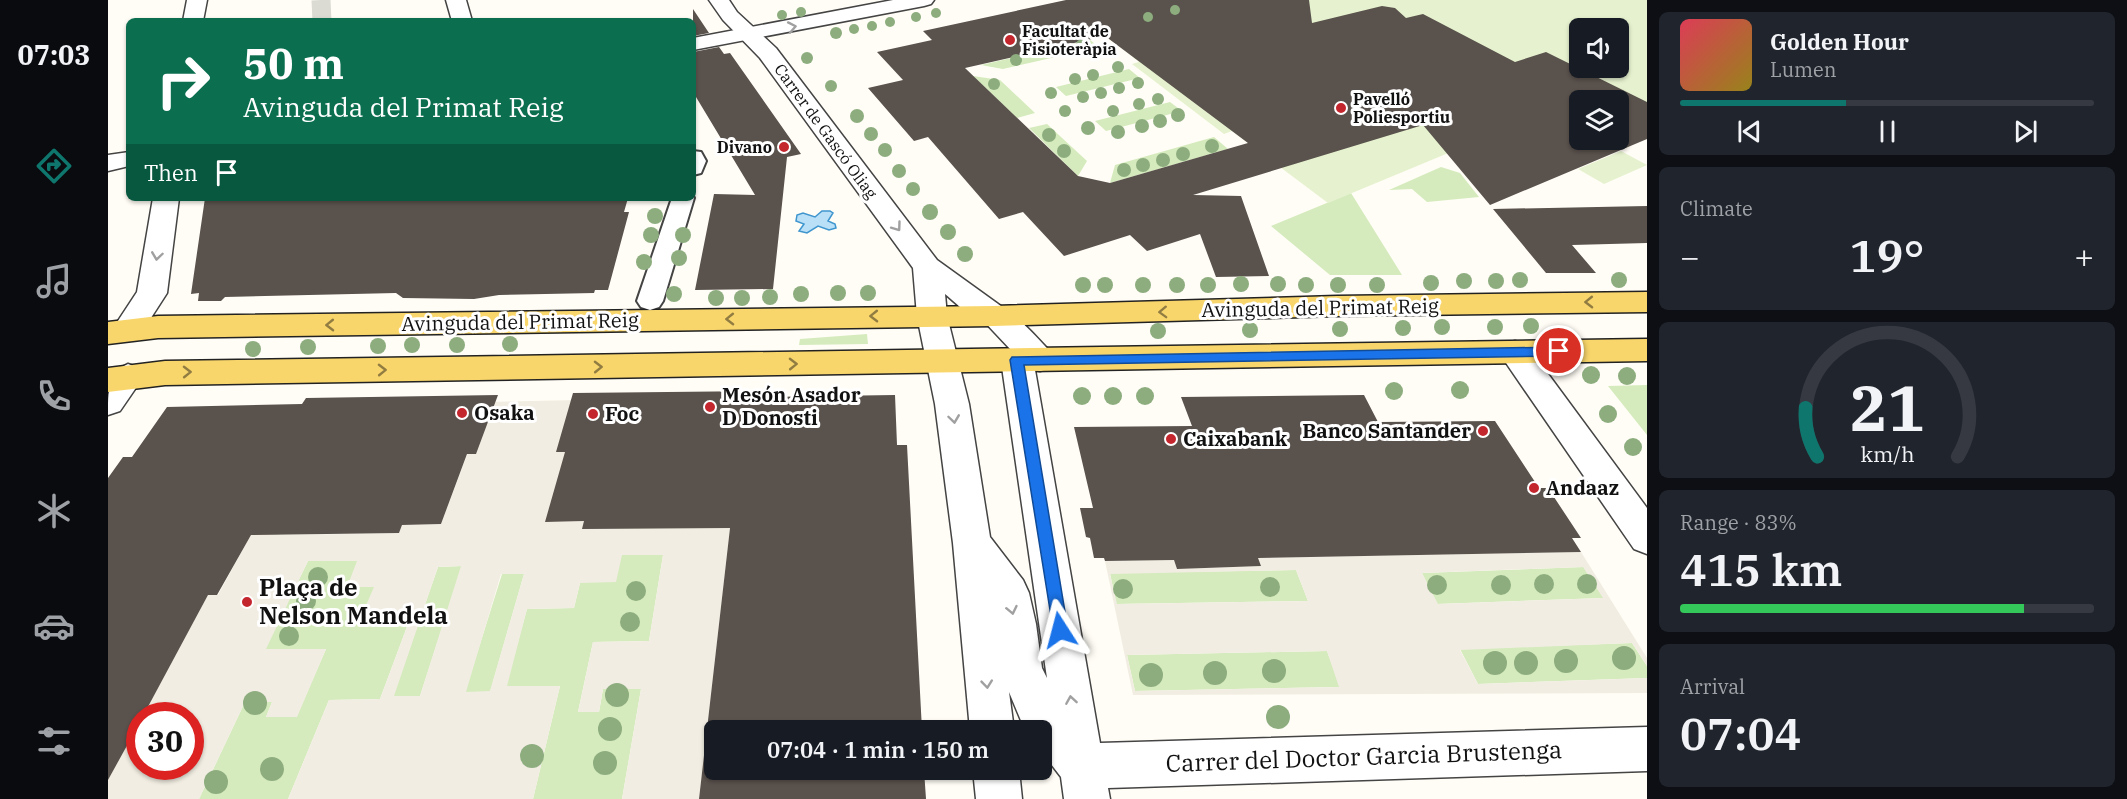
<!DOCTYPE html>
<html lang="en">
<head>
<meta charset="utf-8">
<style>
  body { margin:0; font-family:"IBM Plex Serif",serif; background:#20242c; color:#f1f3f6; height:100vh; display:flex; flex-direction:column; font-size:22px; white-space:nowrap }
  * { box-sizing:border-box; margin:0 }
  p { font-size:20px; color:#9ea1a6 }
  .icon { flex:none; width:33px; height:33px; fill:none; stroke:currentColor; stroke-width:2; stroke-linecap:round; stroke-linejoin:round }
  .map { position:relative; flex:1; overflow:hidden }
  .sheet { display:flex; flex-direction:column; gap:12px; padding:12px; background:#0d0f14; width:480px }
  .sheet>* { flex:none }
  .top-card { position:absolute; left:18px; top:18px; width:570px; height:183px; border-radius:9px; box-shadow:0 2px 4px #0004; background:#0b6e4f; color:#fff; overflow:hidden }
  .tools { position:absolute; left:1461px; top:18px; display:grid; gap:12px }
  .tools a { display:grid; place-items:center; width:60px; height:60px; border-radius:9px; background:#171b24; box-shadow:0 2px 4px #0004; font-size:30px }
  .speed { position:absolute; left:18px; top:702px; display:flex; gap:12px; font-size:30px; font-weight:700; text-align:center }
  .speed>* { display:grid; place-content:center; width:78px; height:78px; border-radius:50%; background:#171b24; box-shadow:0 2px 4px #0004; line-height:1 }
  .speed .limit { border:9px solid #d22; background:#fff; color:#111 }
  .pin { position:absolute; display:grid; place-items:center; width:51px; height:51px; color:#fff; margin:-26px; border:3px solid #fff; border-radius:50%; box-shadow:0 2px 6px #0007 }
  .me { position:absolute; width:66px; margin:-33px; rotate:351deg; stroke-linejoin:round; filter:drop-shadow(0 0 4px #0008) }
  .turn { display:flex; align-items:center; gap:21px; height:126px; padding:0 18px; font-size:27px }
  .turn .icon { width:78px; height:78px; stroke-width:2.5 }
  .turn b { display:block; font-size:42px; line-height:51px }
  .then { display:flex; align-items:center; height:57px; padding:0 18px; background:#0003; gap:12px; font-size:22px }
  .big { font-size:45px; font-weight:600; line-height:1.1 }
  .sheet .widget { flex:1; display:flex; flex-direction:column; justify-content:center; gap:9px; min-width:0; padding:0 21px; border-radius:9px; background:#20242c }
  .sheet .dial { align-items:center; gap:0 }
  .dial svg { height:156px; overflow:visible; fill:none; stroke:#363941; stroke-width:7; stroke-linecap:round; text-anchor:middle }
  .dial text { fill:#f1f3f6; stroke:none }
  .song { display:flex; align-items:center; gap:18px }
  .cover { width:72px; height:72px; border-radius:9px; background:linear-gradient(135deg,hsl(350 70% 55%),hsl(50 70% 35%)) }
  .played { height:6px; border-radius:3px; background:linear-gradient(90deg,#0f766e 40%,#363941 40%) }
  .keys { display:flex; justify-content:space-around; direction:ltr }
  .heat { display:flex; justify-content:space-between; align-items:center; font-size:33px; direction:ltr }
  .charge { height:9px; border-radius:4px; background:linear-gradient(90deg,#34c759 83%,#363941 0) }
  .trip { position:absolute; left:596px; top:720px; width:348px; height:60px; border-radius:9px; background:#171b24; box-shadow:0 2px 4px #0004; font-weight:600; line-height:60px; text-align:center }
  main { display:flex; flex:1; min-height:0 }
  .menu { display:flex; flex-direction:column; width:108px; justify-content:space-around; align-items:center; background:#090b0e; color:#9ea1a6 }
  .menu .icon { width:42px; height:42px }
  .menu .selected { color:#0f766e }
  .menu b { font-size:27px; color:#f1f3f6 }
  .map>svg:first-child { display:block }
  .green { fill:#d5ebbd }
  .pitch { fill:#e6f2cf; fill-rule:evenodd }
  .plaza { fill:#f1ede2; fill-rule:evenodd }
  .water { fill:#b9e0f7; stroke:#3f96cf; stroke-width:1.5 }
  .building { fill:#5a524d; fill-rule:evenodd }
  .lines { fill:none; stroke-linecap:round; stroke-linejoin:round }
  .pedestrian-tunnel { stroke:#dbdad3; stroke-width:19; stroke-dasharray:19 10; stroke-linecap:butt }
  .pedestrian-casing { stroke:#444; stroke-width:4 }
  .minor-casing { stroke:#444; stroke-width:3 }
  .tertiary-casing { stroke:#444; stroke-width:3 }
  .primary-casing { stroke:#222; stroke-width:3 }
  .pedestrian { fill:#fff; fill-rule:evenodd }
  .minor { fill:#fff; fill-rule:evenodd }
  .tertiary { fill:#fff; fill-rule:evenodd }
  .primary { fill:#f9d66b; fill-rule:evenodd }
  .tree { fill:#8dad7f }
  .oneway { stroke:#a0a0a0 }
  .oneway2 { stroke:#917d42 }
  .route { fill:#1a73e8; stroke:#114b97; stroke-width:1.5 }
  .poi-dot { fill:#c4262e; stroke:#fff; stroke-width:2 }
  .labels { text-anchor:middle; stroke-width:6; stroke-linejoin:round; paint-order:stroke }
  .far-poi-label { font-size:16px; font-weight:bold; fill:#111; stroke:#fff; text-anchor:start }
  .far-street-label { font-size:16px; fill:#111; stroke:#fff }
  .street-label { font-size:20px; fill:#111; stroke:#fff }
  .poi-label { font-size:20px; font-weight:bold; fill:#111; stroke:#fff; text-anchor:start }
  .near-poi-label { font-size:24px; font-weight:bold; fill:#111; stroke:#fff; text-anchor:start }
  .near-street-label { font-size:24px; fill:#111; stroke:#fff }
</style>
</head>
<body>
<main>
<nav class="menu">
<b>07:03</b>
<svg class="icon selected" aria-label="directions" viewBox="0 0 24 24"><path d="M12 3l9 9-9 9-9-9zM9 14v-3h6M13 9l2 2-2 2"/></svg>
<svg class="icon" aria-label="music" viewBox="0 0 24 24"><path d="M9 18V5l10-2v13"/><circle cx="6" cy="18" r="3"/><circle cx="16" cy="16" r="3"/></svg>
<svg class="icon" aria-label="phone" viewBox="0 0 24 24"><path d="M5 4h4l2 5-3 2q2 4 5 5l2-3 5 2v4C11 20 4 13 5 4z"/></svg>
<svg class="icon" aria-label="climate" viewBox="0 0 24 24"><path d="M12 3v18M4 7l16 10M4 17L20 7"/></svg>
<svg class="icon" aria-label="car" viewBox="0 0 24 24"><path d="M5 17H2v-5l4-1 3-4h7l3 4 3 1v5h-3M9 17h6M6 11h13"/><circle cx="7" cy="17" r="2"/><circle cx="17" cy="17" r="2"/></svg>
<svg class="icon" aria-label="filters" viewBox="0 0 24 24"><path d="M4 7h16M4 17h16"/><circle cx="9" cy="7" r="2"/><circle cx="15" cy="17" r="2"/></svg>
</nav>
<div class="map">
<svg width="1539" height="799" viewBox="0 0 1539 799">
  <rect width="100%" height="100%" fill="#fffdf5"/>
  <path class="green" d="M982,40L991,47L895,69L873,65Z
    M1021,69L1032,78L958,96L948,87Z
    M865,76L892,80L927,113L909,118Z
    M1062,102L1074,111L998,131L987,121Z
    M939,124L979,161L970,176L921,128Z
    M1106,137L1120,149L1002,183L1007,165Z
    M1333,167L1352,173L1371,197L1319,202L1304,189L1281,190Z
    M1243,193L1294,275H1222L1163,226Z
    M759,334L760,344L691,345L692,339Z
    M1539,385V435L1500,386Z
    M514,555H555L541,641L485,642L470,712H491L495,689H533L514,799H425L452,686H398L419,609L466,608L472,583Z
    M200,561H250L266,586L303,616L272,699L221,700L180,799H91L137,702H164L158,717L189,716L218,649H157Z
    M354,566L312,696H285L330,567Z
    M1476,567L1496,598L1329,604L1314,573Z
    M1188,570L1200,601L1008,604L1002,573Z
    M394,574H416L382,692H357Z
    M1524,643L1539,666V678L1370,684L1352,649Z
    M1219,651L1232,687L1027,691L1019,655Z"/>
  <path class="pitch" d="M1098,0H1539V121L1510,100H1500L1485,93L1220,203L1124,131L1116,134L1024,64L1031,62L1006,42ZM1472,28H1510V68H1472Z
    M1513,151L1539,165L1496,184L1470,169Z"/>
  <path class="plaza" d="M472,400L438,522L476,521L475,528L623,519L591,799H514L533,689H495L491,712H470L485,642L541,641L555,555H514L508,582L472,583L466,608L419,609L399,686H452L425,799H180L221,700L272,699L303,616L253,617L266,587H239L249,561H200L158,649H218L189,717H158L164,702H137L91,799H0V780L31,722L32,766H82V716L35,715L100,595H110L147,527L173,535L291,533L294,525L333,524L379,402ZM353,566L312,696H286L330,567ZM393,574H416L382,691L358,692Z
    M1473,552L1539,658V666L1524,643L1352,650L1370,684L1539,678V693L1025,695L997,561L1066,560L1069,569L1153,566L1147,558ZM1475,567L1495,598L1330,604L1314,573ZM1188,570L1200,601L1009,604L1002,574ZM1219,651L1231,687L1027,691L1019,655Z"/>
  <path class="water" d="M714,211H722L725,213L720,221L727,224L728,228L721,230L710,226L699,233L691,231L696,224L688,221L689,215L695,213L707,217Z"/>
  <path class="building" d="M958,0H1201L1204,23L1274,6L1287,8L1298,18L1315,14L1407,62L1438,52L1539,102V139L1382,205L1315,125L1085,195L1133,196L1161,276L1108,277L1092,234L1039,251L1022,235L956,256L915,212L891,219L820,137L806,141L760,88L795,80L769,52L824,40L815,31ZM997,36L1140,143L1002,183L970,176L857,68ZM1472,100H1510V140H1472Z
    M585,9L601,33L585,36Z
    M611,47L616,54L622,53L693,154L679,157L665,289L587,290L606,194L647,195L585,92V52Z
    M97,198H520L516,212H521L500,290H487L486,293L391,295L366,299L295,298L288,293L117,297L113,301H90L91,293L83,294Z
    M1539,206V243L1464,245L1488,273H1438L1385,209Z
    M654,391L653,397L787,395L789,445H799L814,730H606V770H816L818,799H591L622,528L474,529L476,521L437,522L457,452H448L465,393Z
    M390,395L368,454H359L333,524L294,525L291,533L143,535L109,595H100L35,716H32V722L0,780V478L15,457H24L59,407L194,404L198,398Z
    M1256,395L1270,422L1387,421L1431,488H1440L1473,538H1464L1473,552L1150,558L1153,566L1069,569L1066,560L997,561L996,558H986L982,538L978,537L972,508H985L966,427L1084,426L1073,397Z"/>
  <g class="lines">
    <path class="pedestrian-tunnel" d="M213,0L214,21"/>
    <defs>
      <path id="pedestrian" d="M585,151L593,152L598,161L593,173L585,175Z
        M585,196L586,198L555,301L551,307L542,310L533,307L529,301L564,198H585Z"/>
      <path id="minor" d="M79,0H99L95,21H75Z
        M338,0H358L364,21H344Z
        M785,0H826L823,4L816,6L585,50V38Z
        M21,152V166L0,171V155Z
        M45,198H71L59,293L30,338L19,341L8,338L4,330L29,292Z
        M824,306L835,309L839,316L861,404L882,537L915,580L921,593L928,624L934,668L939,678L893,360L898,352L903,350L871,316L875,309C902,301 925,335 943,352L948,360L943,368L932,371L927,370L992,743L1539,727V771L1000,788L1002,799H956L953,777L933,751V730H917L901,692L906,730H862L845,543L827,404L809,316L813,309Z
        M1407,341L1418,344L1539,508V554L1526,549L1396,360L1391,352L1396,344Z
        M20,364L31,368L36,376L12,411L0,415C0,391 0,372 20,364Z
        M865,770H911L914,799H868Z"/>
      <path id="tertiary" d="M601,0H621L629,12L668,48L829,260L897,309L901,316L897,323C873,330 854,308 837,294L839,316L835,323L824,326L813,323L809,316L805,268L652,58L615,20Z"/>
      <path id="primary" d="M1539,292V312L1229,316L886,326L50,338L0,344V322L50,316L886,306L1229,296Z
        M1539,339V361L57,385L0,392V368L57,361Z"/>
    </defs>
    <use href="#pedestrian" class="pedestrian-casing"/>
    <use href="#minor" class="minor-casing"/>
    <use href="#tertiary" class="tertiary-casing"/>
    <use href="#primary" class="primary-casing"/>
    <use href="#pedestrian" class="pedestrian"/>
    <use href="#minor" class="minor"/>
    <use href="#tertiary" class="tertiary"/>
    <use href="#primary" class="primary"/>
  </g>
  <g class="tree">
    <circle cx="1067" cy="10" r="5"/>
    <circle cx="693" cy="12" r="5"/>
    <circle cx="828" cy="13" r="5"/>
    <circle cx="674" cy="15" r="5"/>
    <circle cx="808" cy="17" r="5"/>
    <circle cx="1040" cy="17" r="5"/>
    <circle cx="782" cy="22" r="5"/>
    <circle cx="764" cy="26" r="5"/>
    <circle cx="746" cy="29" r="5"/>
    <circle cx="728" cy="33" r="6"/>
    <circle cx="974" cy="45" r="6"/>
    <circle cx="942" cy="52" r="6"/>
    <circle cx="699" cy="58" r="6"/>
    <circle cx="908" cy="60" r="6"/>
    <circle cx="1010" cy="67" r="6"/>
    <circle cx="985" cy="75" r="6"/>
    <circle cx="967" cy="79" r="6"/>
    <circle cx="1030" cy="83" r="6"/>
    <circle cx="886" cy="84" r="6"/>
    <circle cx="723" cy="86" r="6"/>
    <circle cx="1011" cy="88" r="6"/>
    <circle cx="943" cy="93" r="6"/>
    <circle cx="993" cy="93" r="6"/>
    <circle cx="975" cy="97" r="6"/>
    <circle cx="1050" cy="99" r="6"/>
    <circle cx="1031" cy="104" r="6"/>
    <circle cx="957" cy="111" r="6"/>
    <circle cx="1005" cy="111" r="6"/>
    <circle cx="1070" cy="115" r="7"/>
    <circle cx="749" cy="116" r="7"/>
    <circle cx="1052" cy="121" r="7"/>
    <circle cx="1034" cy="126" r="7"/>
    <circle cx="980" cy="128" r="7"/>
    <circle cx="1010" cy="132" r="7"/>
    <circle cx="763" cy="134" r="7"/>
    <circle cx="941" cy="135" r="7"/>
    <circle cx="1104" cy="146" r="7"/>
    <circle cx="777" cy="150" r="7"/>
    <circle cx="956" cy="151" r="7"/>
    <circle cx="1075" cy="154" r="7"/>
    <circle cx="1055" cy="160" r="7"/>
    <circle cx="1035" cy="165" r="7"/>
    <circle cx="1016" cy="170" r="7"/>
    <circle cx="791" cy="171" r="7"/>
    <circle cx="805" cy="189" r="7"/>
    <circle cx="822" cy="212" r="8"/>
    <circle cx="547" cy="216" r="8"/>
    <circle cx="840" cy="232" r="8"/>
    <circle cx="543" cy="235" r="8"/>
    <circle cx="575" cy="235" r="8"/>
    <circle cx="857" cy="254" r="8"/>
    <circle cx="571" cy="258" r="8"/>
    <circle cx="536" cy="262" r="8"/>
    <circle cx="1412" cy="280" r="8"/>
    <circle cx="1511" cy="280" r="8"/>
    <circle cx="1356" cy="281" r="8"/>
    <circle cx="1388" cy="281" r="8"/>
    <circle cx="1323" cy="283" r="8"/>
    <circle cx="1133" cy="284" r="8"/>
    <circle cx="1170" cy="284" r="8"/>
    <circle cx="975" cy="285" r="8"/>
    <circle cx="997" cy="285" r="8"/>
    <circle cx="1035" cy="285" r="8"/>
    <circle cx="1069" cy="285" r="8"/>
    <circle cx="1100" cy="285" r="8"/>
    <circle cx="1198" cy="285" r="8"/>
    <circle cx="1230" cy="285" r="8"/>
    <circle cx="1269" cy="285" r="8"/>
    <circle cx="730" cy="293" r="8"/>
    <circle cx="760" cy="293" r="8"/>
    <circle cx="566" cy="294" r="8"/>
    <circle cx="693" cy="294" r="8"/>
    <circle cx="662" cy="297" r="8"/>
    <circle cx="608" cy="298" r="8"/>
    <circle cx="634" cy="298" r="8"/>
    <circle cx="1423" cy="326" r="8"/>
    <circle cx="1334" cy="327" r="8"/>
    <circle cx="1387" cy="327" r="8"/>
    <circle cx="1295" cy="328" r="8"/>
    <circle cx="1232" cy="329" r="8"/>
    <circle cx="1142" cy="330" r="8"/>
    <circle cx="1050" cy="331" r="8"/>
    <circle cx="402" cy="344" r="8"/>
    <circle cx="304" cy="345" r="8"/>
    <circle cx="349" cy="345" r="8"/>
    <circle cx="270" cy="346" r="8"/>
    <circle cx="200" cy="347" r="8"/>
    <circle cx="145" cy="349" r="8"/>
    <circle cx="1483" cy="375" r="9"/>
    <circle cx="1519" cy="376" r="9"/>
    <circle cx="1352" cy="390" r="9"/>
    <circle cx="1286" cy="391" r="9"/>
    <circle cx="974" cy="396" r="9"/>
    <circle cx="1005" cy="396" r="9"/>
    <circle cx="1037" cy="396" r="9"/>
    <circle cx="1500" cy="414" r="9"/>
    <circle cx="1525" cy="447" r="9"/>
    <circle cx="210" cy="577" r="10"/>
    <circle cx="1436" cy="584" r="10"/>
    <circle cx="1479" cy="584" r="10"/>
    <circle cx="1329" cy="585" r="10"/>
    <circle cx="1393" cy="585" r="10"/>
    <circle cx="1162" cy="587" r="10"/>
    <circle cx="1015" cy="589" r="10"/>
    <circle cx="528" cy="591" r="10"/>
    <circle cx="198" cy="601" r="10"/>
    <circle cx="522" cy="622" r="10"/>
    <circle cx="181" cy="636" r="10"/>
    <circle cx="1516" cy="658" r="12"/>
    <circle cx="1458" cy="661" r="12"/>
    <circle cx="1387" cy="663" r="12"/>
    <circle cx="1418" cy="663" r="12"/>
    <circle cx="1166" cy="671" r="12"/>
    <circle cx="1107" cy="673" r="12"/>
    <circle cx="1043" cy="675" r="12"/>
    <circle cx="509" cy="695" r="12"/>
    <circle cx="147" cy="703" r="12"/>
    <circle cx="1170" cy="717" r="12"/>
    <circle cx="502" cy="729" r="12"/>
    <circle cx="424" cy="756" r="12"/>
    <circle cx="497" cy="763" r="12"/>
    <circle cx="164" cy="769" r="12"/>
    <circle cx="108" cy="782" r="12"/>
  </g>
  <defs><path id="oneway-chevron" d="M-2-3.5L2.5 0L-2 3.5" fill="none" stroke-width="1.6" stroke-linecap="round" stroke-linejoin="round" transform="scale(1.5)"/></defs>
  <g class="oneway">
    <use href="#oneway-chevron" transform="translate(684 27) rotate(-11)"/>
    <use href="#oneway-chevron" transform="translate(789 227) rotate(54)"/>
    <use href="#oneway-chevron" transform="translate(49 256) rotate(98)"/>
    <use href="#oneway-chevron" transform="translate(846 419) rotate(82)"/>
    <use href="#oneway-chevron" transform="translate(904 610) rotate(78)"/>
    <use href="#oneway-chevron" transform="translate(879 684) rotate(84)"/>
    <use href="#oneway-chevron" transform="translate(963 700) rotate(-99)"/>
  </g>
  <g class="oneway2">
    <use href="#oneway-chevron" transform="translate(1481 302) rotate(179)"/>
    <use href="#oneway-chevron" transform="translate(1055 312) rotate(178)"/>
    <use href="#oneway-chevron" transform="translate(766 316) rotate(179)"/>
    <use href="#oneway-chevron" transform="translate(622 319) rotate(179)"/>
    <use href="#oneway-chevron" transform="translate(222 325) rotate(179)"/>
    <use href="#oneway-chevron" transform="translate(685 364) rotate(-1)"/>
    <use href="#oneway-chevron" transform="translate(490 367) rotate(-1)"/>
    <use href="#oneway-chevron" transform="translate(274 370) rotate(-1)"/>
    <use href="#oneway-chevron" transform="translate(79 372) rotate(-1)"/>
  </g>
  <path class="route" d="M1451,347L1457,351L1451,356L916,365L960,630L958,635L952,637L946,635L902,360L904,357Z"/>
  <g class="poi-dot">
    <circle cx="902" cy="40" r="6"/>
    <circle cx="1233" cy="108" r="6"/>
    <circle cx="676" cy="147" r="6"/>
    <circle cx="602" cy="407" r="6"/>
    <circle cx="354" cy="413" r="6"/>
    <circle cx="485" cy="414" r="6"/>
    <circle cx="1375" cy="431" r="6"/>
    <circle cx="1063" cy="439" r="6"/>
    <circle cx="1426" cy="488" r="6"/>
    <circle cx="139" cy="602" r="6"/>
  </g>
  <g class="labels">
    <g class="far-poi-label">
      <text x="914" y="37">Facultat de<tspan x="914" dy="18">Fisioteràpia</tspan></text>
      <text x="1245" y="105">Pavelló<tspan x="1245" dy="18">Poliesportiu</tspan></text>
      <text x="664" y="153" text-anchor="end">Divano</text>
    </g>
    <g class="far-street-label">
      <text transform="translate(718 131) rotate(54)" y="6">Carrer de Gascó Oliag</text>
    </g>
    <g class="street-label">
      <text transform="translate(1212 308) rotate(-1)" y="7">Avinguda del Primat Reig</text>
      <text transform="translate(412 322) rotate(-1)" y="7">Avinguda del Primat Reig</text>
    </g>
    <g class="poi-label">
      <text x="614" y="402">Mesón Asador<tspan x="614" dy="23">D Donosti</tspan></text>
      <text x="366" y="420">Osaka</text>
      <text x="497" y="421">Foc</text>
      <text x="1363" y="438" text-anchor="end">Banco Santander</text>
      <text x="1075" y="446">Caixabank</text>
      <text x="1438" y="495">Andaaz</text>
    </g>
    <g class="near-poi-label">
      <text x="151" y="596">Plaça de<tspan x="151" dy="28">Nelson Mandela</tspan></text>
    </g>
    <g class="near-street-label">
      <text transform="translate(1256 757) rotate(-2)" y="8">Carrer del Doctor Garcia Brustenga</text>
    </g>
  </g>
</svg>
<div class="tools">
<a><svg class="icon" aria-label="sound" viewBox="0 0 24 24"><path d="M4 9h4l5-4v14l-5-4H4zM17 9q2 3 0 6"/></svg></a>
<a><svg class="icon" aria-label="layers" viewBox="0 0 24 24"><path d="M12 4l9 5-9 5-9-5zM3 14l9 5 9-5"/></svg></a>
</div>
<div class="speed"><div class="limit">30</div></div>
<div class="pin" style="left:1451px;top:351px;background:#d93025"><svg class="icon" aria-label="arrive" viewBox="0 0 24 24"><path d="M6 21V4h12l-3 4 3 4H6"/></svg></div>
<svg class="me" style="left:952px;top:630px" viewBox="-20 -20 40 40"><path d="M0-17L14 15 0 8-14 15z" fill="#1a73e8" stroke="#fff" stroke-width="4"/></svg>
<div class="trip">07:04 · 1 min · 150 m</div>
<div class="top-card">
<div class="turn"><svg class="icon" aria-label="right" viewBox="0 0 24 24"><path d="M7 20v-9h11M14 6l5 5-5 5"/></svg><div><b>50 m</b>Avinguda del Primat Reig</div></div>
<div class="then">Then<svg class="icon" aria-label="arrive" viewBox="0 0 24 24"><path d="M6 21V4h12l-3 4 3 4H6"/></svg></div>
</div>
</div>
<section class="sheet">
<div class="widget">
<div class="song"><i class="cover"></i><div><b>Golden Hour</b><p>Lumen</p></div></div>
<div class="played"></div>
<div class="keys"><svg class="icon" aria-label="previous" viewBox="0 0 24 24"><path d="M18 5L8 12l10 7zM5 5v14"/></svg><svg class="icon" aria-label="pause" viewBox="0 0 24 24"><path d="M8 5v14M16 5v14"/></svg><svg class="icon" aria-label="next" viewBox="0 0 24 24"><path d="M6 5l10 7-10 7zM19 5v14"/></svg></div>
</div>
<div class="widget"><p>Climate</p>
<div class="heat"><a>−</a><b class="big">19°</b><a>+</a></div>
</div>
<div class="widget dial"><svg viewBox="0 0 100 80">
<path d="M14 69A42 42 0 1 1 86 69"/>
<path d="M14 69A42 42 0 0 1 8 44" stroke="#0f766e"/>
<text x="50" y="56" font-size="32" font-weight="700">21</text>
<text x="50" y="72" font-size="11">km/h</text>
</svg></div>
<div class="widget"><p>Range · 83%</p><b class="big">415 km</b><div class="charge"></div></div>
<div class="widget"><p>Arrival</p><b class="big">07:04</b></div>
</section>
</main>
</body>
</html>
